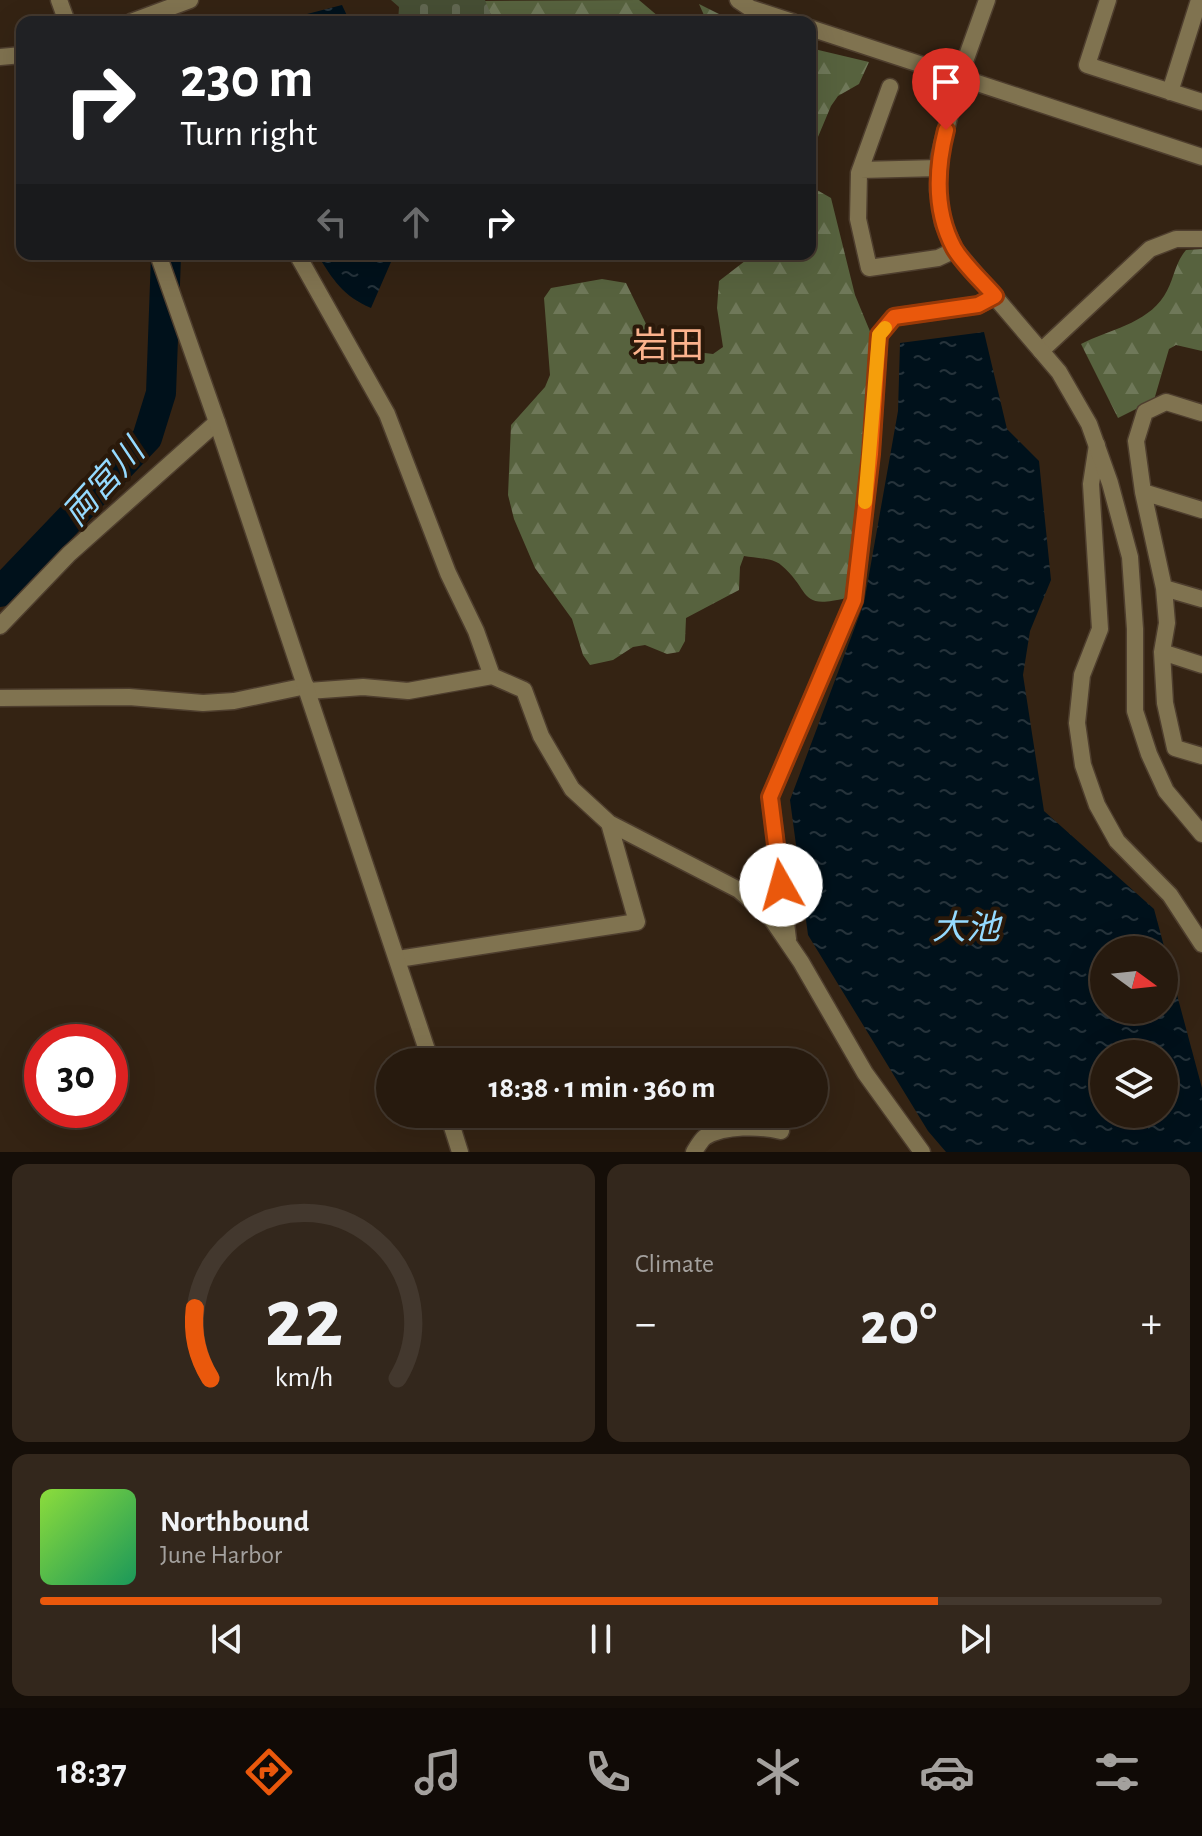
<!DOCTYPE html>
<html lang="en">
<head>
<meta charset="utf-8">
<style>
  body { margin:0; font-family:"Alegreya Sans","Noto Sans JP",sans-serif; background:#33271c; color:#f1f3f6; height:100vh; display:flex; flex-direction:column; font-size:30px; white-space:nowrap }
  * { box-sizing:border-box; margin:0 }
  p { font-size:26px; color:#a4a19e }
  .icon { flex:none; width:44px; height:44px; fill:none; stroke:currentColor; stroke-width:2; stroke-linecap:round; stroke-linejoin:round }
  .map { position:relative; height:1152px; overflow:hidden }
  .details { display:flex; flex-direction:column; gap:12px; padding:12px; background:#150e08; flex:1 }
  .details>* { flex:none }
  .banner { position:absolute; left:16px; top:16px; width:800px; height:244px; border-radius:16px; box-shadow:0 8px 32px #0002,0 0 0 2px #43382e; background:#202124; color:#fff; overflow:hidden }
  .needle { width:52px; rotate:105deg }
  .tools { position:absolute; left:1090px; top:936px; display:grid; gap:16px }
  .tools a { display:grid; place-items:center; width:88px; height:88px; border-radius:50%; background:#271a0e; box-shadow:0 8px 32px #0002,0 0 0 2px #43382e; font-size:40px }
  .speed { position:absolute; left:24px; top:1024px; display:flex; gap:16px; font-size:40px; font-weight:700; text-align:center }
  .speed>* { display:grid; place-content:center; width:104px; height:104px; border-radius:50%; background:#271a0e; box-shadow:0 8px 32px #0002,0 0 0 2px #43382e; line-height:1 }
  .speed .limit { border:12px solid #d22; background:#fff; color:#111 }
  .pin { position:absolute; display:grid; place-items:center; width:68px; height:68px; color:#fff; margin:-82px -34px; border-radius:50% 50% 50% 0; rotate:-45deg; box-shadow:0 0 8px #0007 }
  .pin .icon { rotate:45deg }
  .me { position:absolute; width:88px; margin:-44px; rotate:353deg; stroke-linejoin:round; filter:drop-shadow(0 0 6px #0008) }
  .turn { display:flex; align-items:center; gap:28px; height:168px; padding:0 32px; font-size:36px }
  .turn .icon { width:104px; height:104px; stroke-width:2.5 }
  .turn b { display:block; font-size:56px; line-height:68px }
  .lanes { display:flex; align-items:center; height:76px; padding:0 32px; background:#0003; justify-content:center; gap:40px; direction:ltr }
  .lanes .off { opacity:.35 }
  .big { font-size:60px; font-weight:600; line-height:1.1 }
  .details .card { flex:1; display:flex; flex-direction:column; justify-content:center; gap:12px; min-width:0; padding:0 28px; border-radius:16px; background:#33271c }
  .details .dial { align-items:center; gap:0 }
  .dial svg { height:208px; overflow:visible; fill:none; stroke:#43382e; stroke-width:7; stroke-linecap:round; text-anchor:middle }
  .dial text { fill:#f1f3f6; stroke:none }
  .song { display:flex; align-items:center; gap:24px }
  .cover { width:96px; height:96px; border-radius:12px; background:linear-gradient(135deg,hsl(90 70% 55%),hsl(150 70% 35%)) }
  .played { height:8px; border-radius:4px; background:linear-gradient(90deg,#ea580c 80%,#43382e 80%) }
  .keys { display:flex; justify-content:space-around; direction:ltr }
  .heat { display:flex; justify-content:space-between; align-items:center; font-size:44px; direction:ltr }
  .details .tiles { flex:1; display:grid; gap:12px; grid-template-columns:1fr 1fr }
  .card:last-child { grid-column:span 2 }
  .trip { position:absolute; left:376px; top:1048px; width:452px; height:80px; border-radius:40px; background:#271a0e; box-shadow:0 8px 32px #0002,0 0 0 2px #43382e; font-weight:600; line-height:80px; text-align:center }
  .dock { display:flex; height:128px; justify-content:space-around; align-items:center; background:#100a06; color:#a4a19e }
  .dock .icon { width:56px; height:56px }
  .dock .current { color:#ea580c }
  .dock b { font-size:36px; color:#f1f3f6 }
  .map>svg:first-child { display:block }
  .forest { fill:url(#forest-firs) }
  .cemetery { fill:url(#cemetery-stones) }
  .water { fill:url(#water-ripples); fill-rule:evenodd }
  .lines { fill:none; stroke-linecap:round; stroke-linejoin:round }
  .river { stroke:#00111b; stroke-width:30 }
  .minor-casing { stroke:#4e3e2e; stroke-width:19 }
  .tertiary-casing { stroke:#4e3e2e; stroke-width:19 }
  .minor { stroke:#807350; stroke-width:16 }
  .tertiary { stroke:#807350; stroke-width:16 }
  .route-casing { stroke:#983908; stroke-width:20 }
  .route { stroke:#ea580c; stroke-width:14 }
  .slow { stroke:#f59e0b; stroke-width:14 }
  .labels { text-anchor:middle; stroke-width:8; stroke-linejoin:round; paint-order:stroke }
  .water-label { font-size:34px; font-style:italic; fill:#95daff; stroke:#2a190a }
  .quarter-label { font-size:36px; fill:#fbb28c; stroke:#2a190a }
</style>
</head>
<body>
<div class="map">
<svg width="1202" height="1152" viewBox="0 0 1202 1152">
  <defs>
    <pattern id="forest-firs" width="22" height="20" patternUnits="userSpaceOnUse" patternTransform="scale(2)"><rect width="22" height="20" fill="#57623e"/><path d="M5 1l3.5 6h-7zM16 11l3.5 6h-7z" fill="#6f7859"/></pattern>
    <pattern id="cemetery-stones" width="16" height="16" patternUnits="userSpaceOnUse" patternTransform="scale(2)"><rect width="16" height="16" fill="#464e34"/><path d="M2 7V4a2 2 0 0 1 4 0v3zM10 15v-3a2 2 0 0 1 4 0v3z" fill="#616751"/></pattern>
    <pattern id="water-ripples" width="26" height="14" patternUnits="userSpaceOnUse" patternTransform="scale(2)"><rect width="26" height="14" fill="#00111b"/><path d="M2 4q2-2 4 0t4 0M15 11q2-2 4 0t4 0" fill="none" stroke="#26333b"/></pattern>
  </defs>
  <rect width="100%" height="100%" fill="#342313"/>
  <path class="forest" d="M639,0L665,22H638L637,17L508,22L492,17L484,1Z
    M699,4L735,22H707Z
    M810,48L869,62L859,84L838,96L831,106L810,156Z
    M810,186L831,198L855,295L874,341L846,598C797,610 812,591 781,565C773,558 755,558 744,556L740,567L739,590L686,618L685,641L679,652L667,654L645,645L633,647L613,660L590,665L583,655L572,619L535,568L514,519L508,495L511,425L545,387L550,375L544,298L551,288L602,279L626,283L648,328L664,348L713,354L723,347L717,308L719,281L754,254H810Z
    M1202,249V351L1176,345L1169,349L1154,400L1118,418L1081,344C1108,330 1146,324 1164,296C1174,281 1174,264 1186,250Z"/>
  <path class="cemetery" d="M391,0H485L492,17L508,22H398L399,7Z
    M638,17V22H529L537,19Z"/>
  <path class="water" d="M342,5L350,22H276Z
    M317,254H398L391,262L371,308C343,296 333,280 317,254Z
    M984,332L1007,429L1039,461L1051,580L1030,631L1023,675L1044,811L1154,909L1202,1088V1152H946L928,1131L808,935L790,800L864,603L898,411L900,343ZM1104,950H1164V1010H1104ZM1104,1054H1164V1114H1104Z"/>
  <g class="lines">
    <path class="river" d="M0,592L147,438L161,393L166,256"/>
    <defs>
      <path id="minor" d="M1108,0L1087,65L1202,102
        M890,87L859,173L858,219L869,268L938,258L955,250
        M1170,92L1199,0
        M860,170L939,168
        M297,254L387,414L448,573L476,631L492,676L524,690L541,736L572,789L609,823L739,890L771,918L801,962L865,1073L922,1152
        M1041,351L1150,249L1176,239H1202
        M1202,413L1166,402L1145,412L1136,441L1143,492L1164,588L1167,623L1162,652L1165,703L1175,748L1202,756
        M1097,445L1091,484L1100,629L1082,675L1077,723L1083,765L1097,805L1117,841L1170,895L1202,944
        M1143,492L1202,510
        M1164,588L1202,599
        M0,626L69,554L217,422
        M1162,652L1202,665
        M308,691L363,687L408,691L492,676
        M0,698L129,697L203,703L234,701L306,686
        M788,939L770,797L854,600L871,454L879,335L894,317L978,305L995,296
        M398,959L637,922L609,823
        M694,1152C697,1147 701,1140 705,1137C725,1125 760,1126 781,1131"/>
      <path id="tertiary" d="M59,0L67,22
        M738,0L750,8L793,22
        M987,0L959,78L939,157L938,190L943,223L955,250L1059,372L1089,424L1110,483L1130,557L1135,629V711L1149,754L1166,791L1202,834
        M131,22L190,0
        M810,28L1202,157
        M0,57L22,55
        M158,254L217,422L431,1062
        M448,1114L460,1152"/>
    </defs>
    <use href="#minor" class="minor-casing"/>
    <use href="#tertiary" class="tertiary-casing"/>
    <use href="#minor" class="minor"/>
    <use href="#tertiary" class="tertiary"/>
  </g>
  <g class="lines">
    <defs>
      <path id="route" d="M781,885L770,797L854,600L871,454L879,335L894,317L978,305L995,296C982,281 964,265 954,248C934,211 936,169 946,130"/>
    </defs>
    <use href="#route" class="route-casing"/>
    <use href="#route" class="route"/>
    <path class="slow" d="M865,502L879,335L885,328"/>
  </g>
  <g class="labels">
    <g class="water-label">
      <text transform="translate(103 482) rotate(-48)" y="12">両宮川</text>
      <text x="966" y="939">大池</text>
    </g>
    <g class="quarter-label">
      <text x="668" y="357">岩田</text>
    </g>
  </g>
</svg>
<div class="tools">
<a><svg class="needle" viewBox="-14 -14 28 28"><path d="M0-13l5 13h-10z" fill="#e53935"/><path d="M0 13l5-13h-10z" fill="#a4a19e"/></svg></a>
<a><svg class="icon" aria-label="layers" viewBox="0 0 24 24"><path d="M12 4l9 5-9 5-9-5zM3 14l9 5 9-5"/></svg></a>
</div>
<div class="speed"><div class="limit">30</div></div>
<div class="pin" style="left:946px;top:130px;background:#d93025"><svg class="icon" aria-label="arrive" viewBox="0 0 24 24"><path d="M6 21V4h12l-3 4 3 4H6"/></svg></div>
<svg class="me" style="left:781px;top:885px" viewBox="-20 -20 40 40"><circle r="19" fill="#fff"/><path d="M0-13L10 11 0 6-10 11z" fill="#ea580c"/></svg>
<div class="trip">18:38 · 1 min · 360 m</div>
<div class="banner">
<div class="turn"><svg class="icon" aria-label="right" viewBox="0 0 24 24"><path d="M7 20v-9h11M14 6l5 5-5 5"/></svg><div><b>230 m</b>Turn right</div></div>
<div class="lanes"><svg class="icon off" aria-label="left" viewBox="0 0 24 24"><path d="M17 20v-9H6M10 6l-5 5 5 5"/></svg><svg class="icon off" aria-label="ahead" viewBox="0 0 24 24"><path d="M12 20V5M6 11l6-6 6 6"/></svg><svg class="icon" aria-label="right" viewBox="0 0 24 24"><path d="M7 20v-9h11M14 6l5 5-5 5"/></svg></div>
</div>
</div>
<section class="details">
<div class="tiles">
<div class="card dial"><svg viewBox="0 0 100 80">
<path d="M14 69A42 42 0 1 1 86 69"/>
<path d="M14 69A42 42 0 0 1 8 42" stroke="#ea580c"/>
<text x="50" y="56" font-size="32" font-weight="700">22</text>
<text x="50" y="72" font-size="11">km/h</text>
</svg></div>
<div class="card"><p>Climate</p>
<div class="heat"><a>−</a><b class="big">20°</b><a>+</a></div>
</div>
<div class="card">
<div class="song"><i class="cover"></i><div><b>Northbound</b><p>June Harbor</p></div></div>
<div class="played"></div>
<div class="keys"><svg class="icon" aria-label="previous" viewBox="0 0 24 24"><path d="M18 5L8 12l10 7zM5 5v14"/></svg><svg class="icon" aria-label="pause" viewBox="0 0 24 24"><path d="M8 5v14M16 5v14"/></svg><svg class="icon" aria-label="next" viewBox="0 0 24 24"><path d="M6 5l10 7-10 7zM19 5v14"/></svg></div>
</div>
</div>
</section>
<nav class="dock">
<b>18:37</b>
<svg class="icon current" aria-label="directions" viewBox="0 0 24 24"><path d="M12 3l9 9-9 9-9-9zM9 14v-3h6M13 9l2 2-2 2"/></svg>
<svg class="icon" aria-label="music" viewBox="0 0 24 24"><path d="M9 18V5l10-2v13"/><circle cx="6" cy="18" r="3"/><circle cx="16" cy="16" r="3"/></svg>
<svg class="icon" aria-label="phone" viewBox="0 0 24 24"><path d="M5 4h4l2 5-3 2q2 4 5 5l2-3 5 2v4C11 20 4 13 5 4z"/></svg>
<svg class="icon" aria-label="climate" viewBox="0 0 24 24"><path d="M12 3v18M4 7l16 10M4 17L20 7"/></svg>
<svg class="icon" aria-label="car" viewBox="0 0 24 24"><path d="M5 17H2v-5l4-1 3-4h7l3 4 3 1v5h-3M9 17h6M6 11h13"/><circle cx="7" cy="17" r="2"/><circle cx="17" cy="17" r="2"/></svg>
<svg class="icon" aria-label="filters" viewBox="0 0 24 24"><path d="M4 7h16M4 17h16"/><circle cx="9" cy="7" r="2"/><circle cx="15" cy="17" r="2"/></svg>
</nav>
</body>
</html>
